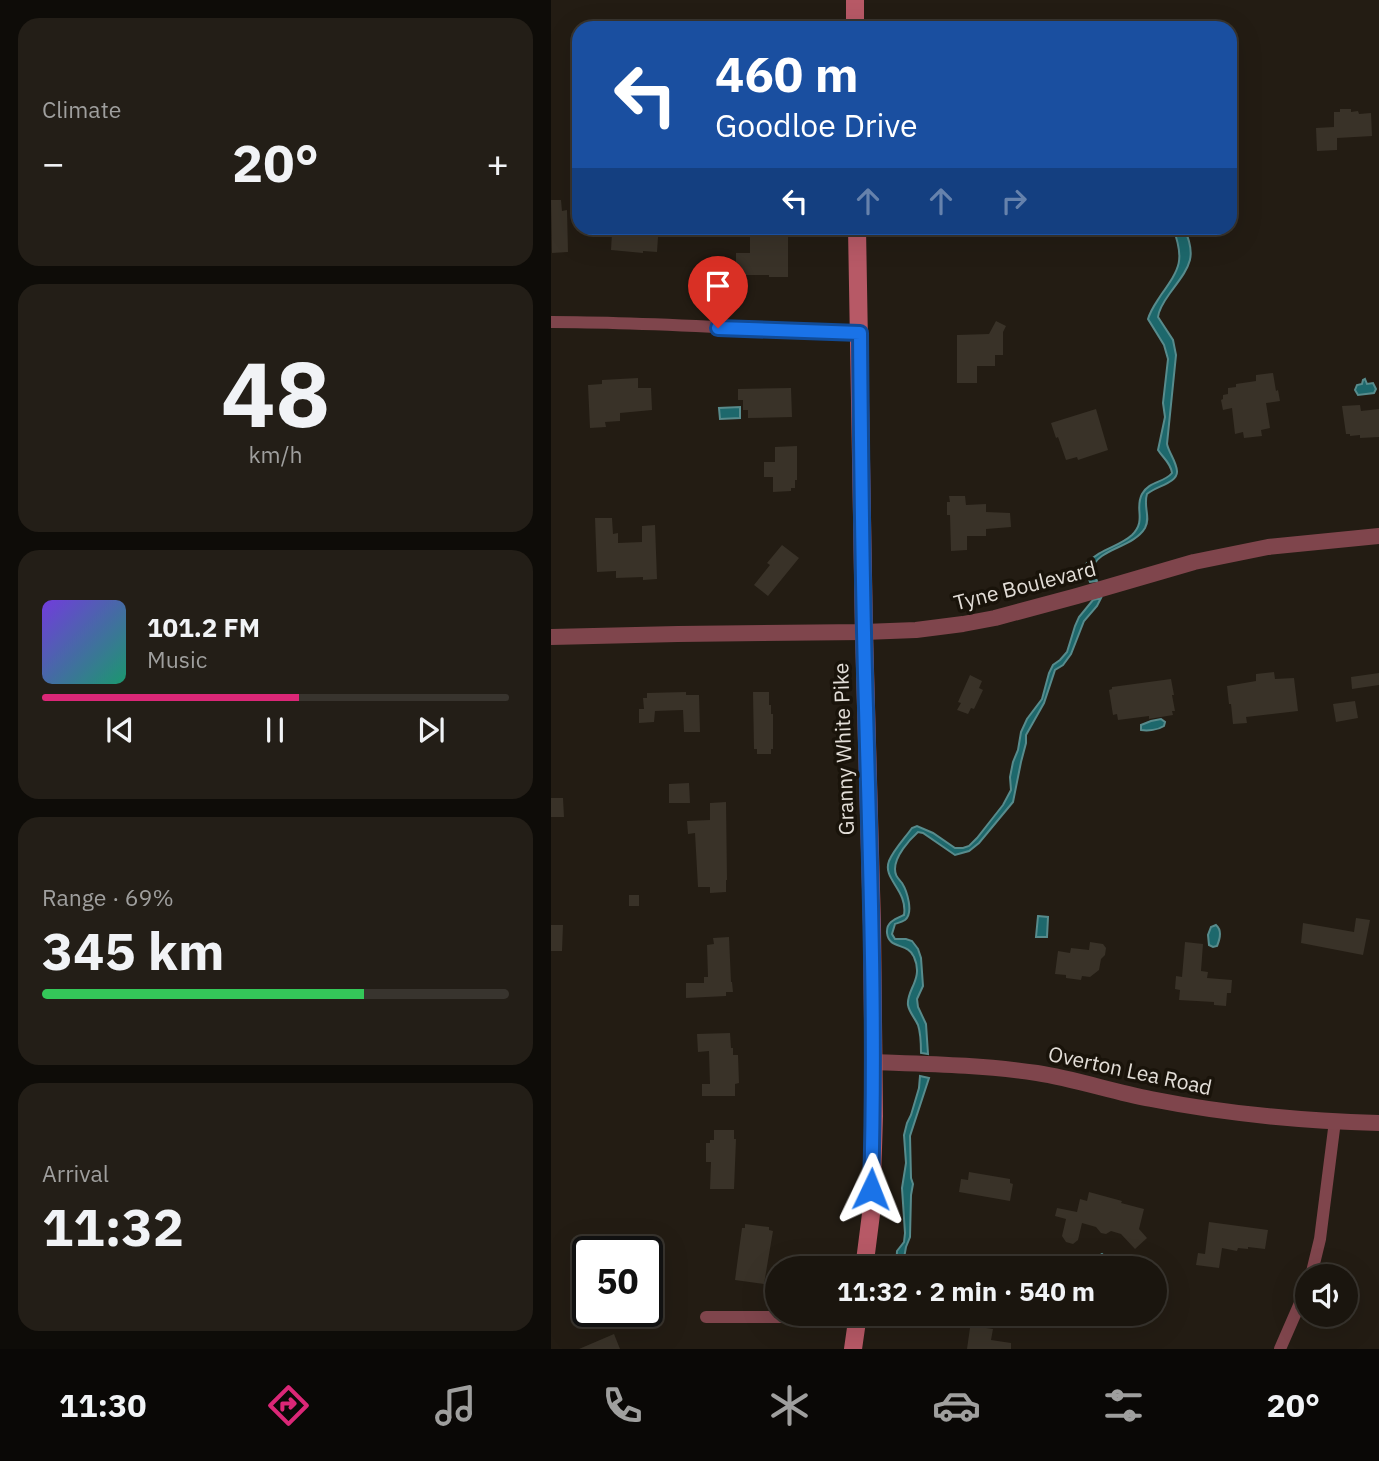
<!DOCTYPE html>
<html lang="en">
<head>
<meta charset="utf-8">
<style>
  body { margin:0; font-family:"IBM Plex Sans",sans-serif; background:#231e17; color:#f1f3f6; height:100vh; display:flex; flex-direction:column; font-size:26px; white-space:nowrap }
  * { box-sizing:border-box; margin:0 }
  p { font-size:23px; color:#9f9f9e }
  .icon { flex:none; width:38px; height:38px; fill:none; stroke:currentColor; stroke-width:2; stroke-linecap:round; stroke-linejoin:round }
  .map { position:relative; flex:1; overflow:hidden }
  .sheet { display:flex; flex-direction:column; gap:18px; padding:18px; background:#0e0c08; width:551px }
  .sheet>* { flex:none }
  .guide { position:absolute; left:21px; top:21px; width:665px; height:214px; border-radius:21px; box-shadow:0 7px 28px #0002,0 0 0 2px #38342e; background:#1a4fa0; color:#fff; overflow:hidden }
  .buttons { position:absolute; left:744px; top:1264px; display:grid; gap:14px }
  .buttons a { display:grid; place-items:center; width:63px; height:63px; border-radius:50%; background:#1a150e; box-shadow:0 7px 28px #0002,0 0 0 2px #38342e; font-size:35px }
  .speed { position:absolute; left:21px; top:1236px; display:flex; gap:14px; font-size:35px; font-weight:700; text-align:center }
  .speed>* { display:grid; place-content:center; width:91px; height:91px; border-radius:50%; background:#1a150e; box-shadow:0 7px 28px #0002,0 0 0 2px #38342e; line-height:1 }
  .speed .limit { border:4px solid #111; border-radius:10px; background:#fff; color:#111 }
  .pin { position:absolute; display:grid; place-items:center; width:60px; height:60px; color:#fff; margin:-72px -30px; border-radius:50% 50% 50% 0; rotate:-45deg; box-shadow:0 0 7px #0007 }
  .pin .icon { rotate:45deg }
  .me { position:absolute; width:77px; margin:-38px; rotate:2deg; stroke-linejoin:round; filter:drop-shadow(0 0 5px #0008) }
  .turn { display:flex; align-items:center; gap:24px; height:147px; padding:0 28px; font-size:32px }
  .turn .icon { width:91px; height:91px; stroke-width:2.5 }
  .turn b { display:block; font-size:49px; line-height:60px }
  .lanes { display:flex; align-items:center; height:66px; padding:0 28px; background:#0003; justify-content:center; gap:35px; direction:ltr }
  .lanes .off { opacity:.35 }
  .big { font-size:52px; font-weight:700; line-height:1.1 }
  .sheet .widget { flex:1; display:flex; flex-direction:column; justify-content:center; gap:10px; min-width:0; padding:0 24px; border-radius:21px; background:#231e17 }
  .sheet .dial { align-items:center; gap:0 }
  .dial b { font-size:91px; line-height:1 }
  .song { display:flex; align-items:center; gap:21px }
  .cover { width:84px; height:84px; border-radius:10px; background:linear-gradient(135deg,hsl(260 70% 55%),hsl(160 70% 35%)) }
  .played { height:7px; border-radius:4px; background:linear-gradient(90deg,#db2777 55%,#38342e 55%) }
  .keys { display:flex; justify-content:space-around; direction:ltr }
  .heat { display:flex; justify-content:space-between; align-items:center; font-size:38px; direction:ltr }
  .charge { height:10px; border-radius:5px; background:linear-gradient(90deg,#34c759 69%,#38342e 0) }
  .trip { position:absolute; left:214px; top:1256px; width:402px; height:70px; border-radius:35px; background:#1a150e; box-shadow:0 7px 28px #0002,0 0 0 2px #38342e; font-weight:700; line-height:70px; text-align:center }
  .tab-bar { display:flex; height:112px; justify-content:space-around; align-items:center; background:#0a0806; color:#9f9f9e }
  .tab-bar .icon { width:49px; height:49px }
  .tab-bar .active { color:#db2777 }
  .tab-bar b { font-size:32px; color:#f1f3f6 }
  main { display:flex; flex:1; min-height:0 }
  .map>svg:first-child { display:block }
  .water { fill:#1d686c; stroke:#588b8c; stroke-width:2 }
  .building { fill:#393228 }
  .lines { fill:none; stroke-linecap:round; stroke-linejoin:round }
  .minor { stroke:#7f454c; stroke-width:12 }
  .tertiary { stroke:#7f454c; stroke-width:16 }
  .secondary { stroke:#b75966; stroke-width:18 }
  .route-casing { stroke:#114b97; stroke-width:18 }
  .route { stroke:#1a73e8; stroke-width:12 }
  .labels { text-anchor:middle; stroke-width:7; stroke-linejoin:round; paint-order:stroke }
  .street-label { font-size:21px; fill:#e3ded8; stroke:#19130a }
</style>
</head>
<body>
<main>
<section class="sheet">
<div class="widget"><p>Climate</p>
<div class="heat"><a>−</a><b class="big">20°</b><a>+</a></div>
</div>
<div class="widget dial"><b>48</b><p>km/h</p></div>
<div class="widget">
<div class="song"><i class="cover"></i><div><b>101.2 FM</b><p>Music</p></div></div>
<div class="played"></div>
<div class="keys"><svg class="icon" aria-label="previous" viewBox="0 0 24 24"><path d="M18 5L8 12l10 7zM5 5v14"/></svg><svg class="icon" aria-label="pause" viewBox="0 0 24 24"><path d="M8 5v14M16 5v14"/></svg><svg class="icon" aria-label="next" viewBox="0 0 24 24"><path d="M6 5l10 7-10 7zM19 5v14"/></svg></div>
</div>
<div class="widget"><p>Range · 69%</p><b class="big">345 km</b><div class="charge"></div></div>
<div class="widget"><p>Arrival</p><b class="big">11:32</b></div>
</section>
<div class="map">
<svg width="828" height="1349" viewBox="0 0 828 1349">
  <rect width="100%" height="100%" fill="#231c13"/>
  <path class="water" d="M622,228H633C647,258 638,267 619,293C614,300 608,308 607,317L622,340L625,355L616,444C618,453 625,461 626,471C627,483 605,486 596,494C592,507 600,517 594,528C582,548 547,548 541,569L546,581L539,582L534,570L535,564C550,548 568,547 581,535C596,520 583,509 591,494C598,481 613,483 621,473C620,463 612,458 607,450L614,417L612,403L617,359L613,345L597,319C600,309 605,303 610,295C629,268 634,260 622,228Z
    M814,379L816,384L822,383L825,389L823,393L807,395L804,390L806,385L811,384L812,380Z
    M189,407V418L169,419L168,408Z
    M550,598L546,606L533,621L520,654L512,665L504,670L493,703L475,735V743L470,762L462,802L428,843L418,851L404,855L372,833L367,832C358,840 344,856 344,869C344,876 347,878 351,883C356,891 363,913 354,920C351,922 347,923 344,924L341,934L344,939H355L361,941L367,949L370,958L372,986L366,999L367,1007L375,1024L377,1054L370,1053C370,1044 370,1034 367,1025C364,1018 358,1012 357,1005C355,990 373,979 363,957C357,942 338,950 336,933C335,922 344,919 353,915C357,890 331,879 338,861C343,849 354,838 361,828L366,826L382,833L404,848H412L418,846L426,838L441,819L452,805L460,790L459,777L462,762L467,750L470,732L476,719L491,699L498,673L502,665L509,660L516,652L524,626L528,617L542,600Z
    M610,719L614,722L613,726C607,730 597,731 590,730V725L600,721Z
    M487,916L497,917L496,937H485Z
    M665,925C671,930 669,939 666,946L662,947L658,945L657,935L660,927Z
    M369,1076L378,1078L359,1136L360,1178L362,1184L360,1195L359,1237L355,1247L351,1269H345L346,1251L353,1242L354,1233L351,1188L355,1163L353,1135L356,1123L360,1115L368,1088Z
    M551,1254L559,1260C550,1269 541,1271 529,1265L530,1263L536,1265L537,1261L533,1258L534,1257L543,1259Z"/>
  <path class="building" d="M789,109H800V112L807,111L808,114L820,113L821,136L786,138V150L766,151L765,128L783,127V112H789Z
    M0,200H10L11,211L16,210L17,252L1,253Z
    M61,233L107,237L106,252L92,251V253L60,250Z
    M199,237H237V277H218V275H185V253H199Z
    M445,321L455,326L452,332V355H444V366H426V383H406V335L438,334Z
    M722,373L725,391L727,390L729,401L715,403L719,428L710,430L711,436L693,438L692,432L684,434L681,408L672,410L670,400L672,399V395L677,394V388L685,387V384L705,381V375Z
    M87,378V388H100L101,410L69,413V421L54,422L55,427L39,428L37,385L51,384V380Z
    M240,388L241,417L197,418V410H192V400H187V389Z
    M809,405L810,411L828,409V437L809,438V435L799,436V434H795L791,406Z
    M545,409L557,450L527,460L526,457L515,460L507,437L505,438L500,423Z
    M246,446V480H244V488H240V491L222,492V477H213V462H224V447Z
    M398,496H414L415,505L435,504V512L459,513L460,527L435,529V536H416V550L400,551L399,515H396V502H399Z
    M44,518H61L62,534L67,533V543L91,542V526L104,525L106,579L92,580V577L65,578V571L46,572Z
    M231,545L248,558L217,596L203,585L219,565L216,563Z
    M723,672L724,679L743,678L747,711L695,717L696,723L682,724L680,704H678L676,686L705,681V674Z
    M828,673V685L801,689L800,677Z
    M419,675L431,681L428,688L432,690L423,709L420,708L417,714L406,710L410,703L407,702Z
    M620,679L623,695H621L624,711H621L622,715L598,719V716L567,720L566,714L562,715L558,690L561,689V687Z
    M135,692V695H148L149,732H133L132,710L104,711L103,722L88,723V709H93L92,698H96V693Z
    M202,692H218V705H220V714H222V749H220V754H206V749H203Z
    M804,701L807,718L785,722L782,704Z
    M138,783L139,803H118V784Z
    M0,798H12L13,817H0Z
    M175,802L176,880H175V892L159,893V887H147L144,833L137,834L136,821L159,820V803Z
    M78,895H88V906H78Z
    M805,918L819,920L812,955L750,943L752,923L803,932Z
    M0,925H12L11,951H0Z
    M178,937L180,982H181L182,992H175V996L135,998V983H153V977H157L156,945L163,944L162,938Z
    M539,942L552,944L555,948L554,955L550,959L548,970L539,977L531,976L530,980L515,978V975L504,974L507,951L519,953L520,948L538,950Z
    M634,942L652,944L650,971L657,972L656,978L681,980L680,993H676L675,1006L663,1005V1002L628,1000L629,990L624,989L625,976L631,977Z
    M179,1033L180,1048H182V1055H187L188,1083L184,1084V1096H151V1084H159L158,1051L147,1052L146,1034Z
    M163,1130H183V1139H185L183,1189H159L160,1162H155V1143H159V1140H163Z
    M418,1172L459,1179V1183L462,1184L459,1201L408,1192L410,1179L417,1180Z
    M538,1192L571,1201L570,1203L593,1209L588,1229L596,1238L584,1249L570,1234L560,1231L555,1234L550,1233L545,1227L531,1223L527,1240L522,1244L515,1242L511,1236L515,1219L504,1216L506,1208L526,1212L529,1199L536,1201Z
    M658,1222L717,1230L714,1249L697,1247V1249L687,1248L686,1251L671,1248L668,1268L645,1265L647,1253L654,1254Z
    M194,1224L218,1227V1230L222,1231L213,1284L184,1280L191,1228H194Z
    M421,1314H437L435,1328L442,1329L440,1340L460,1343V1349H416Z
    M63,1334L69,1349H28Z"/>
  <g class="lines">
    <path class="minor" d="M0,322C103,322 206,330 309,333
      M760,1276L769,1239L784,1121
      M155,1317H307
      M729,1349L756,1287"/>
    <path class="tertiary" d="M0,637L127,634L313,632L365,630L412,624L444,618L526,596L643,562L717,547L828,536
      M322,1062C377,1064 432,1065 486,1073C525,1079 562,1092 600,1099C675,1114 752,1121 828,1123"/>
    <path class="secondary" d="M304,28V0
      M306,228L313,632L321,926L323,1116L320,1214L313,1269
      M302,1349L307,1314"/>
  </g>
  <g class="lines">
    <defs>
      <path id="route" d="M167,328L309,333C310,458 311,583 315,708C319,868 325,1029 320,1189"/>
    </defs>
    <use href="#route" class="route-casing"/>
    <use href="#route" class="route"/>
  </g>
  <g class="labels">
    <g class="street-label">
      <text transform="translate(474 586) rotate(-14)" y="7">Tyne Boulevard</text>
      <text transform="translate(293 749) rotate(-92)" y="7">Granny White Pike</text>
      <text transform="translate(579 1071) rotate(12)" y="7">Overton Lea Road</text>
    </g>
  </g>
</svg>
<div class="buttons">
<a><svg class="icon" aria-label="sound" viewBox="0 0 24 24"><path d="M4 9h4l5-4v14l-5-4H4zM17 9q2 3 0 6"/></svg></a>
</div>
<div class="speed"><div class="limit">50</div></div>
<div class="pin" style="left:167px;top:328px;background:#d93025"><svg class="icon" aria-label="arrive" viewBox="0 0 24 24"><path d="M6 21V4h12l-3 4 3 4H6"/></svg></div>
<svg class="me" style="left:320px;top:1189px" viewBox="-20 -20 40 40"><path d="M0-17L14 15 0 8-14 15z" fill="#1a73e8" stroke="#fff" stroke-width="4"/></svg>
<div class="trip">11:32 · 2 min · 540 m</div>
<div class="guide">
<div class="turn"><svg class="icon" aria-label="left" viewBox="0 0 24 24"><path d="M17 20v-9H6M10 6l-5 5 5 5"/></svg><div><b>460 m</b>Goodloe Drive</div></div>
<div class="lanes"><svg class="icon" aria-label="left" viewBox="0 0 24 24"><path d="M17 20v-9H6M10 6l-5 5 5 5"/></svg><svg class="icon off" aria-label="ahead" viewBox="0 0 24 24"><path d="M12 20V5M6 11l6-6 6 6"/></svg><svg class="icon off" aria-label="ahead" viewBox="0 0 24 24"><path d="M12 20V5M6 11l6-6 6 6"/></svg><svg class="icon off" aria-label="right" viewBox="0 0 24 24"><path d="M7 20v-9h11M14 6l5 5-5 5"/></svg></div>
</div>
</div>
</main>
<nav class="tab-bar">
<b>11:30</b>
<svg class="icon active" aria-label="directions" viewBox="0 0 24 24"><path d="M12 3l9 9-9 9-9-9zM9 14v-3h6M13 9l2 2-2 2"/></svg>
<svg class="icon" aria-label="music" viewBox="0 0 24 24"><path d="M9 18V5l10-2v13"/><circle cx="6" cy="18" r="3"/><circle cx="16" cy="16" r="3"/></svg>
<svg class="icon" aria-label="phone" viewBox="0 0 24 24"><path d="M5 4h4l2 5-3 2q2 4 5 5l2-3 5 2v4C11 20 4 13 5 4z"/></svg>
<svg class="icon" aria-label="climate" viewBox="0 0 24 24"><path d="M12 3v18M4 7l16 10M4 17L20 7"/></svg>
<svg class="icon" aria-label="car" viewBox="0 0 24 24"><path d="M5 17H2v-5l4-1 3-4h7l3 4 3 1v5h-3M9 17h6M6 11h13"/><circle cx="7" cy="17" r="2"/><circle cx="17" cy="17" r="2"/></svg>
<svg class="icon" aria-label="filters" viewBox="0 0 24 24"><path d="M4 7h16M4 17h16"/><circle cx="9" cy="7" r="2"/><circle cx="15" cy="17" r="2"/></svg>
<b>20°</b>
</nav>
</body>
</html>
